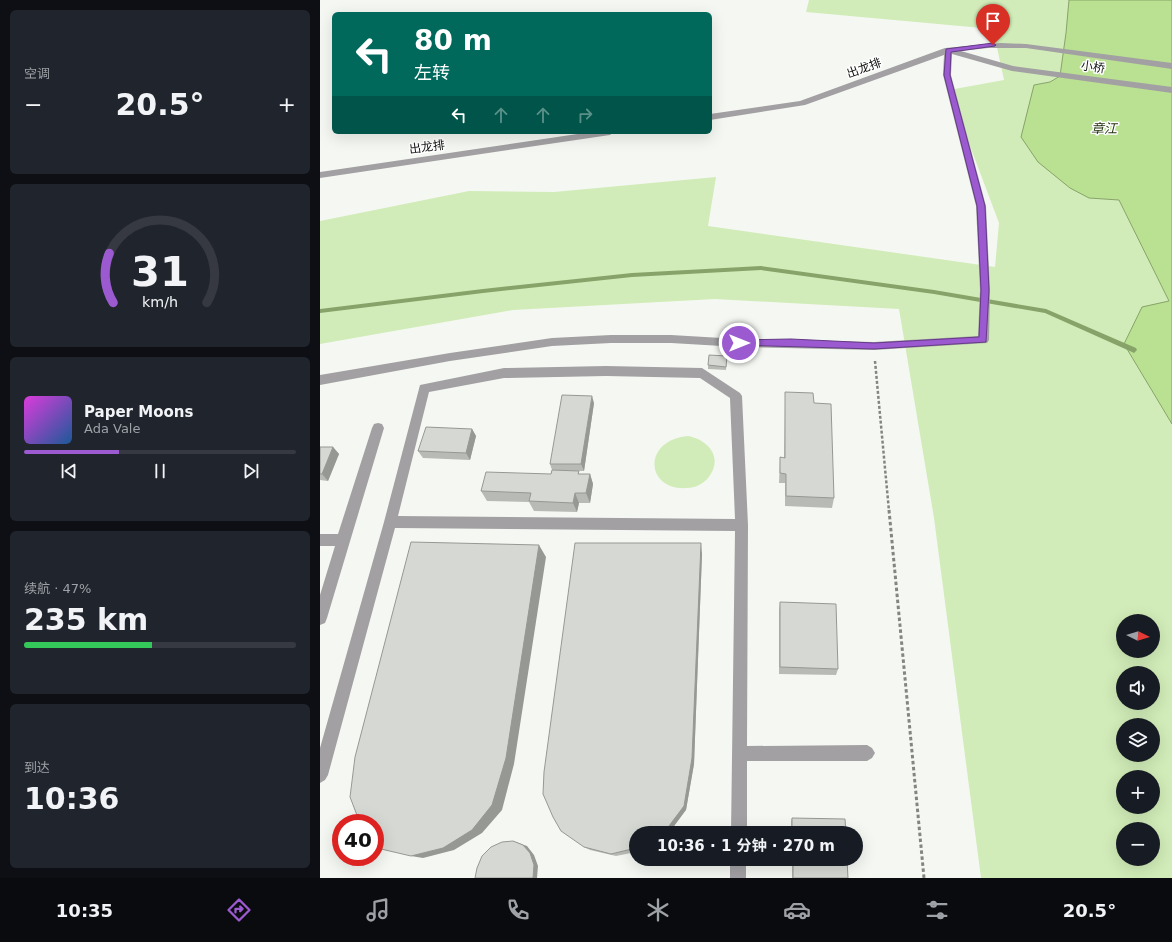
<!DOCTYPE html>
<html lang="zh">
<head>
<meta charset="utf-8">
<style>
  body { margin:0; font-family:"DejaVu Sans","Noto Sans SC",sans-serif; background:#20242c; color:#f1f3f6; height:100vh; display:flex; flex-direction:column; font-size:15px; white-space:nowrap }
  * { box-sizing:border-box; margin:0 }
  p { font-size:13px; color:#9ea1a6 }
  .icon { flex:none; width:22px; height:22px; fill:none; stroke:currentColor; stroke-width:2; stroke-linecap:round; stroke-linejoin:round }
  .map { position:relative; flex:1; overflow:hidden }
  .details { display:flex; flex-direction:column; gap:10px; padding:10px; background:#0d0f14; width:320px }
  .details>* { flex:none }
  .guide { position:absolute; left:12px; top:12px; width:380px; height:122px; border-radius:6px; box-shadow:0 4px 16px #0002; background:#00695c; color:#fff; overflow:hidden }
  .needle { width:26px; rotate:95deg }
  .tools { position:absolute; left:796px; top:614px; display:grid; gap:8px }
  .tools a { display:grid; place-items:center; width:44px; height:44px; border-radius:50%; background:#171b24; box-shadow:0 4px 16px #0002; font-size:20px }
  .speed { position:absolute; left:12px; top:814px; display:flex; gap:8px; font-size:20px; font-weight:700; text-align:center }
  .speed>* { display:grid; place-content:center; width:52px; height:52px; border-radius:50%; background:#171b24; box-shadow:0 4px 16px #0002; line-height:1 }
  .speed .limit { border:6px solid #d22; background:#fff; color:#111 }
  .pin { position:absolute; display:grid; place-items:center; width:34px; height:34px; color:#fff; margin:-41px -17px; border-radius:50% 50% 50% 0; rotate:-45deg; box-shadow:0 0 4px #0007 }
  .pin .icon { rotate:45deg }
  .me { position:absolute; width:44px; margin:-22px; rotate:90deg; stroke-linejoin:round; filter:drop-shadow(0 0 3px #0008) }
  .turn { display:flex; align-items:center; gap:14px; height:84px; padding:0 16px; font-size:18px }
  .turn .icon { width:52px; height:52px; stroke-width:2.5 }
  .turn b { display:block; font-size:28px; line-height:34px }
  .lanes { display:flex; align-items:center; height:38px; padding:0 16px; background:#0003; justify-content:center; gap:20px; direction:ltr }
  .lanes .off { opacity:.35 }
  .big { font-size:30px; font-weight:700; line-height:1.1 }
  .details .card { flex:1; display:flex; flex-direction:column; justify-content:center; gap:6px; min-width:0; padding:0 14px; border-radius:6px; background:#20242c }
  .details .dial { align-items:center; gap:0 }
  .dial svg { height:104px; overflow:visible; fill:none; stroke:#363941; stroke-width:7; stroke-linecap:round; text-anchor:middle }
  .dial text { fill:#f1f3f6; stroke:none }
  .song { display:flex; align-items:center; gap:12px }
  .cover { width:48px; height:48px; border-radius:6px; background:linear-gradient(135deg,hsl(300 70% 55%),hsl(210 70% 35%)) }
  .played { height:4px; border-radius:2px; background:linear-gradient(90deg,#9c5ad0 35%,#363941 35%) }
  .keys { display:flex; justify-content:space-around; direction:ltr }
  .heat { display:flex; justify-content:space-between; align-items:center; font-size:22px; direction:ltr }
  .charge { height:6px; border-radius:3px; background:linear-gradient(90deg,#34c759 47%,#363941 0) }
  .trip { position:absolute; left:309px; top:826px; width:234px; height:40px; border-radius:20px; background:#171b24; box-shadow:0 4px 16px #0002; font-weight:700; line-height:40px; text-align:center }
  .tab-bar { display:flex; height:64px; justify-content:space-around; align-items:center; background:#090b0e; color:#9ea1a6 }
  .tab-bar .icon { width:28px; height:28px }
  .tab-bar .active { color:#9c5ad0 }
  .tab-bar b { font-size:18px; color:#f1f3f6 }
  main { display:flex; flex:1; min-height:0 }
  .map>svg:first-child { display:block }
  .green { fill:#d1ecb8; fill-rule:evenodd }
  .water { fill:#b9e191; stroke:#87a36a }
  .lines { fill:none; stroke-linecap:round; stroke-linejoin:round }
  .stream { fill:#87a36a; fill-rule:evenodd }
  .path-far1 { stroke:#838581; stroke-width:2.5; stroke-dasharray:3 2; stroke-linecap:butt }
  .path { stroke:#838581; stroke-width:3; stroke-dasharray:3.5 2.5; stroke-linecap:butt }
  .minor { fill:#a2a0a3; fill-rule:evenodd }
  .wall { fill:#b8bbb5 }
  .shaded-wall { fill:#969894 }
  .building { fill:#d6d9d3; stroke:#969894 }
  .route { fill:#9c5ad0; stroke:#653a87 }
  .labels { text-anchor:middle; stroke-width:3; stroke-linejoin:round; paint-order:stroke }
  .far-street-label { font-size:12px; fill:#111210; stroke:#fff }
  .far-water-label { font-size:13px; font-style:italic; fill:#243312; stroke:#fff }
</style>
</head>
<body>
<main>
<section class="details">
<div class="card"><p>空调</p>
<div class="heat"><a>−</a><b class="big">20.5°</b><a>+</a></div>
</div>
<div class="card dial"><svg viewBox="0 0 100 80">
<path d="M14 69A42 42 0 1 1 86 69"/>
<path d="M14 69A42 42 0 0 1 11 31" stroke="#9c5ad0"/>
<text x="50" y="56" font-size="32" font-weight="700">31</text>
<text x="50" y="72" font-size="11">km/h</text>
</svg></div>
<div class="card">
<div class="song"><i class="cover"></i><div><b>Paper Moons</b><p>Ada Vale</p></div></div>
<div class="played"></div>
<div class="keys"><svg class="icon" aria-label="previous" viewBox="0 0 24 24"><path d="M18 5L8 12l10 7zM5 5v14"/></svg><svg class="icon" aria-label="pause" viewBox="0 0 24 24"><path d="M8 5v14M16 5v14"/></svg><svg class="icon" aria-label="next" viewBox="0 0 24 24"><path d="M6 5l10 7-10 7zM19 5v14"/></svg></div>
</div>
<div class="card"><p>续航 · 47%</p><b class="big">235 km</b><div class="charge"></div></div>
<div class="card"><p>到达</p><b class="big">10:36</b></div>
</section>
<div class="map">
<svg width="852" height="878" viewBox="0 0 852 878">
  <rect width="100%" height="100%" fill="#f5f8f2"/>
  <path class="green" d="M489,0H749L746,33L740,76L730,82L714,85L769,198L799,200L849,301L804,344L852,424V878H661L614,518L579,309L395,299L193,310L0,344V221L149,191L234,192L396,177L388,226L675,267L679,223L629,90L684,80L673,29L486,12ZM803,621H833V651H803ZM803,673H833V703H803ZM803,725H833V755H803ZM803,777H833V807H803ZM803,829H833V859H803Z
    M368,436C389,440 404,458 388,478C383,484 375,488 367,488C325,491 322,440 368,436Z"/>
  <path class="water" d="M749,0H852V424L804,344L822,307L849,301L799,200L769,198L750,188L718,162L701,137L714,85L730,82L740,76L746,33Z"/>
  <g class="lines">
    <path class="stream" d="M441,266L614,290L726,309L816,348L817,350L814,353L812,352L725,313L614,294L441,270L312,277L163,293L0,313V309L163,289L312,273Z"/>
    <path class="path-far1" d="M555,361L569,511"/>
    <path class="path" d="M569,510L604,878"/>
    <path class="minor" d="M681,43L706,44L852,63V69L706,48H668L641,51L693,66L852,87V93L692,71L632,54L631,75L666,206L670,290L669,340L667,343L554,350L419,347L351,343H291L232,346L130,361L0,385V375L130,353L232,338L291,335H351L419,339L554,342L658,336L660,290L656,206L623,75L624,55L485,105L390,120V114L480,101L625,48Z
      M271,132H294L290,135L0,178V172Z
      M286,366L382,368L420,393L422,396L428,525L427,746L547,745L552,748L555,753L552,758L547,761H427V833H411L415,531L75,528L8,775L5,780L0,783V748L64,522L100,385L184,368ZM286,376L380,378L410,398L415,519L78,516L109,392L184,378Z
      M58,423L62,424L64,428L7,618L5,623L0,625V595L15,546H0V534H18L52,428L54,424Z
      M410,859H426V878H410Z"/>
  </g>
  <path class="wall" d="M407,360L406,370L388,369V365Z
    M465,392L494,403L514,498L512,508L465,506V483H459L460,457L464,458L465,403Z
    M274,403L264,471H250L260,474H270L273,484L270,503H259L257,512L214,511L209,502L167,501L161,491L231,474L232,470L230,464Z
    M152,429L156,436L150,460L103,458L98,451Z
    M0,447H13L19,454L8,481L0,480Z
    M382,554L374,764L366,810L316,833V852L296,856L270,850L264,847Z
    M460,602L518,669L516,675L459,674V610Z
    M472,818L526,833H471V821Z
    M472,859H527L528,878H472Z"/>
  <path class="shaded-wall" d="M272,396L274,403L264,471L261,464Z
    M152,429L156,436L150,460L146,453Z
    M13,447L19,454L8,481L2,474Z
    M270,474L273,484L270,503L266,493Z
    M255,493L259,503L257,512L253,503Z
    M381,543L382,554L374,764L366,810L349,833H342Z
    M219,545L226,557L194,764L182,810L162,833L134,850L103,858L91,856Z
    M193,841L207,846L214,855L218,866L217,878H213Z"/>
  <path class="building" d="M389,355L407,356L406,367L388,365Z
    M465,392L493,393L494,403L511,404L514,498L466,496V474L460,473V457L465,458Z
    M242,395L272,396L261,464H230Z
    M106,427L152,429L146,453L98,451Z
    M0,447H13L2,474H0Z
    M232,470L259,471L258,474H270L266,493H255L253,503L209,501L211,493L161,491L166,472L231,474Z
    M91,542L219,545L186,758L172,805L152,830L123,848L91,856L61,849L55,842V823H40L30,797L35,757Z
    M255,543H381L372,758L364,806L346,830L342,833H316V848L291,854L264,847L241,831L233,817L223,794L224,772Z
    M460,602L516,604L518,669L460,667Z
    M472,818L525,819L526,833H472Z
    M193,841L203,845L210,853L214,865L213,878H155L157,868L162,856L171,847L182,842Z
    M473,859H527L528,878H473Z"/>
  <path class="route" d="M673,43L676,45L675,46L631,52L630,75L665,206L669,290L666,342L554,349L416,345L415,343L416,340H419L471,339L554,343L659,337L661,290L657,206L624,75L626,49Z"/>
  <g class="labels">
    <g class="far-street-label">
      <text transform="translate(773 67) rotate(8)" y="4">小桥</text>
      <text transform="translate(544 68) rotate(-20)" y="4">出龙排</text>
      <text transform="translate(107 147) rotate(-8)" y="4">出龙排</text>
    </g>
    <g class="far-water-label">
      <text x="784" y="133">章江</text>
    </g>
  </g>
</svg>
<div class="tools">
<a><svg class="needle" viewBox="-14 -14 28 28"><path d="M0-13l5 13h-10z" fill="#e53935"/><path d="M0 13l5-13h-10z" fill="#9ea1a6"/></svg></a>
<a><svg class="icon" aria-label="sound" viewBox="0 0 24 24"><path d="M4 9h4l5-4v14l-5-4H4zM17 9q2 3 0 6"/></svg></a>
<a><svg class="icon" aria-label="layers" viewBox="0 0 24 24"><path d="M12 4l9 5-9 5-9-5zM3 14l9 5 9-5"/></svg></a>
<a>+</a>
<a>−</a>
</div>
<div class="speed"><div class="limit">40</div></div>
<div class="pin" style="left:673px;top:45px;background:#d93025"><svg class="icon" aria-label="arrive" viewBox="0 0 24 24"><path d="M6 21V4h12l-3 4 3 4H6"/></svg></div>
<svg class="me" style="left:419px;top:343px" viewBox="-20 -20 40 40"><circle r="17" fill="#9c5ad0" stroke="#fff" stroke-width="3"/><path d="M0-11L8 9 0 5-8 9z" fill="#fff"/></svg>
<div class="trip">10:36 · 1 分钟 · 270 m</div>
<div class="guide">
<div class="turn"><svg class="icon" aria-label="left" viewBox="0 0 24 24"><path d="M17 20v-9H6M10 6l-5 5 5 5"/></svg><div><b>80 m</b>左转</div></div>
<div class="lanes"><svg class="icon" aria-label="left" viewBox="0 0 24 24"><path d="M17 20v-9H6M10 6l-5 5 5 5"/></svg><svg class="icon off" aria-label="ahead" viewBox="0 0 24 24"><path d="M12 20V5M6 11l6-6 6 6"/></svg><svg class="icon off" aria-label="ahead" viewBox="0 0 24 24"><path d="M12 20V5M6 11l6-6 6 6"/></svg><svg class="icon off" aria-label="right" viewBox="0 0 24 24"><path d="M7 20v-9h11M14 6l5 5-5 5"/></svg></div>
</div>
</div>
</main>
<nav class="tab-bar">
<b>10:35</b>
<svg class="icon active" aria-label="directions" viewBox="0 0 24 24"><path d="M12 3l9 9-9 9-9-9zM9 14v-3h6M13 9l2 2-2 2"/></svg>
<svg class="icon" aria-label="music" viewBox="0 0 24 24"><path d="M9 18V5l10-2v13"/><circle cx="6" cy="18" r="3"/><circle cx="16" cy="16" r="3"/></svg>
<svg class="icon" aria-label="phone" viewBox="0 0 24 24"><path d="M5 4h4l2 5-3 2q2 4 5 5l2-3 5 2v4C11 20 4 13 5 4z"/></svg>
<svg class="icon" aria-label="climate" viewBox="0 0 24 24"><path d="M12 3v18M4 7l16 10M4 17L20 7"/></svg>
<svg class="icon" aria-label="car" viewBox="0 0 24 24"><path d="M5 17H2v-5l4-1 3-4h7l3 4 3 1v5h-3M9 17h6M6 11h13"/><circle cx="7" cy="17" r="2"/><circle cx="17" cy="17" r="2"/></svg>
<svg class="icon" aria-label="filters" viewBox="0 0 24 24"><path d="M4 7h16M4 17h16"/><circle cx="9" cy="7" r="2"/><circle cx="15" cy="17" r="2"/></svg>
<b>20.5°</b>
</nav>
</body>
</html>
